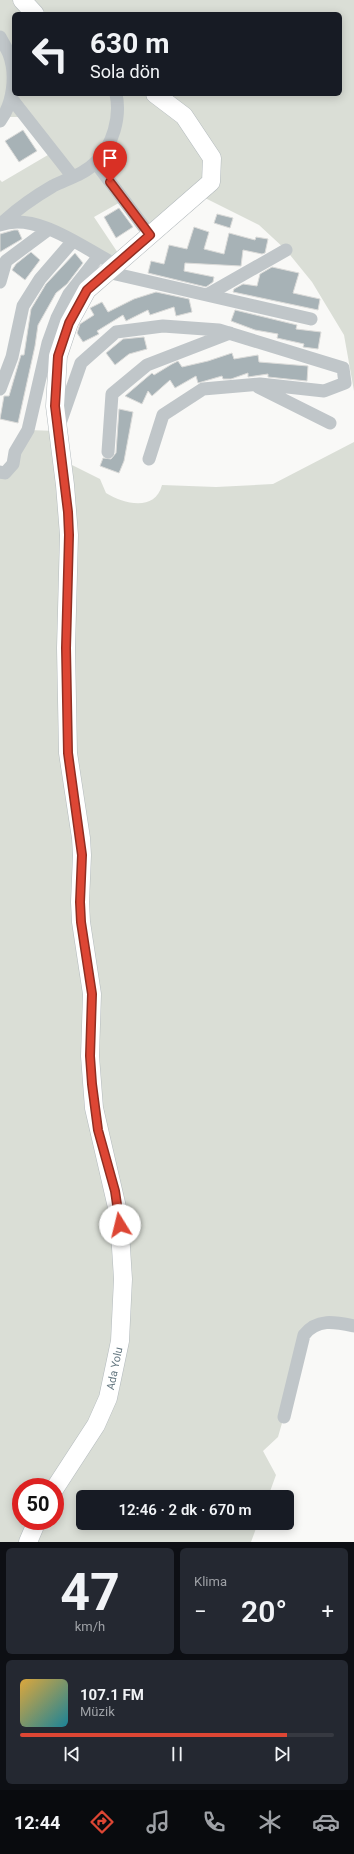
<!DOCTYPE html>
<html lang="tr">
<head>
<meta charset="utf-8">
<style>
  body { margin:0; font-family:Roboto,sans-serif; background:#242831; color:#f1f3f6; height:100vh; display:flex; flex-direction:column; font-size:15px; white-space:nowrap }
  * { box-sizing:border-box; margin:0 }
  p { font-size:13px; color:#9ea1a6 }
  .icon { flex:none; width:22px; height:22px; fill:none; stroke:currentColor; stroke-width:2; stroke-linecap:round; stroke-linejoin:round }
  .map { position:relative; height:1542px; overflow:hidden }
  .side { display:flex; flex-direction:column; gap:6px; padding:6px; background:#0d0f14; flex:1 }
  .side>* { flex:none }
  .top-card { position:absolute; left:12px; top:12px; width:330px; height:84px; border-radius:6px; box-shadow:0 2px 10px #0003; background:#171b24; color:#f1f3f6; overflow:hidden }
  .speed { position:absolute; left:12px; top:1478px; display:flex; gap:8px; font-size:20px; font-weight:700; text-align:center }
  .speed>* { display:grid; place-content:center; width:52px; height:52px; border-radius:50%; background:#171b24; box-shadow:0 2px 10px #0003; line-height:1 }
  .speed .limit { border:6px solid #d22; background:#fff; color:#111 }
  .pin { position:absolute; display:grid; place-items:center; width:34px; height:34px; color:#fff; margin:-41px -17px; border-radius:50% 50% 50% 0; rotate:-45deg; box-shadow:0 0 4px #0007 }
  .pin .icon { rotate:45deg }
  .me { position:absolute; width:44px; margin:-22px; rotate:351deg; stroke-linejoin:round; filter:drop-shadow(0 0 3px #0008) }
  .turn { display:flex; align-items:center; gap:14px; height:84px; padding:0 12px; font-size:18px }
  .turn .icon { width:52px; height:52px; stroke-width:2.5 }
  .turn b { display:block; font-size:28px; line-height:34px }
  .big { font-size:30px; font-weight:600; line-height:1.1 }
  .side .widget { flex:1; display:flex; flex-direction:column; justify-content:center; gap:6px; min-width:0; padding:0 14px; border-radius:6px; background:#242831 }
  .side .dial { align-items:center; gap:0 }
  .dial b { font-size:52px; line-height:1 }
  .song { display:flex; align-items:center; gap:12px }
  .cover { width:48px; height:48px; border-radius:6px; background:linear-gradient(135deg,hsl(40 70% 55%),hsl(190 70% 35%)) }
  .played { height:4px; border-radius:2px; background:linear-gradient(90deg,#dd4634 85%,#363941 85%) }
  .keys { display:flex; justify-content:space-around; direction:ltr }
  .heat { display:flex; justify-content:space-between; align-items:center; font-size:22px; direction:ltr }
  .side .tiles { flex:1; display:grid; gap:6px; grid-template-columns:1fr 1fr }
  .widget:last-child { grid-column:span 2 }
  .trip { position:absolute; left:76px; top:1490px; width:218px; height:40px; border-radius:6px; background:#171b24; box-shadow:0 2px 10px #0003; font-weight:600; line-height:40px; text-align:center }
  .dock { display:flex; height:64px; justify-content:space-around; align-items:center; background:#090b0e; color:#9ea1a6 }
  .dock .icon { width:28px; height:28px }
  .dock .on { color:#dd4634 }
  .dock b { font-size:18px; color:#f1f3f6 }
  .map>svg:first-child { display:block }
  .green { fill:#daded6; fill-rule:evenodd }
  .building { fill:#a7b2b6; stroke:#dbdbd9 }
  .lines { fill:none; stroke-linecap:round; stroke-linejoin:round }
  .secondary-casing { stroke:#b3babd; stroke-width:19 }
  .minor { stroke:#c0c6c9; stroke-width:13 }
  .secondary { stroke:#fff; stroke-width:18 }
  .route-casing { stroke:#902e22; stroke-width:10 }
  .route { stroke:#dd4634; stroke-width:7 }
  .labels { text-anchor:middle; stroke-width:4; stroke-linejoin:round; paint-order:stroke }
  .street-label { font-size:11px; fill:#657881; stroke:#fff }
</style>
</head>
<body>
<div class="map">
<svg width="354" height="1542" viewBox="0 0 354 1542">
  <rect width="100%" height="100%" fill="#f9f9f7"/>
  <path class="green" d="M0,0H354V391L344,335L312,282L286,250L259,225L197,194L150,235L124,200L94,217L122,259L115,265L49,229L0,225V180L2,182L53,152L26,117H3L0,121ZM14,14H340V94H14Z
    M28,430L57,431L62,460L100,479L106,493C124,504 155,512 162,485L216,487L273,484L354,442V1326H310L278,1437L263,1451L276,1475L268,1497H83V1523H258L251,1542H0V472ZM21,1487H55V1521H21Z"/>
  <path class="building" d="M23,130L37,151L19,162L5,141Z
    M119,208L133,227L116,238L104,217Z
    M217,214L233,218L230,228L214,223Z
    M194,227L209,232L204,249L224,254L229,233L255,240L256,237L268,239L265,253L262,254L243,250L241,266L185,263L184,271L214,277L213,282L206,287L148,273L151,261L164,264L169,245L187,249Z
    M14,230H18L22,239L0,252V234Z
    M31,252L40,260L25,280L12,270L16,264Z
    M75,253L83,263L67,284L56,293L38,325L35,346L18,423L0,419L4,396H9L21,355H24L31,309L46,284Z
    M272,267L299,273L293,293L320,299L318,310L233,292L234,289L243,284L257,286L260,274Z
    M156,292L189,299L192,312L176,316L174,307L150,315L148,310L126,321L123,315L97,331L99,334L83,342L77,333L80,324L94,315L90,308L102,302L108,312L134,299Z
    M235,310L297,325L296,329L321,332L318,349L303,347L304,344L277,338L278,334L255,330L231,321Z
    M144,337L147,349L129,354L115,365L106,353L123,339Z
    M232,353L234,359L258,355L259,362L308,366L307,381L268,377V374L248,377V373L231,379H223L222,376L198,383L196,376L175,388L170,380L152,396L148,391L142,404L125,396L152,373L154,375L172,364L178,361L182,367L208,361Z
    M119,409L133,412L124,461L119,473L100,466L103,458L111,459L116,453Z"/>
  <g class="lines">
    <defs>
      <g id="secondary">
        <path d="M22,0L35,14"/>
        <path id="s1" d="M55,1488L96,1425L108,1398L120,1341L123,1279L119,1216L94,1108L90,1056L92,994L81,922L80,902L82,855L81,838L68,753L66,648L69,535L65,485L55,406L58,356L69,323L87,290L211,182L212,158L184,116L155,94"/>
        <path d="M28,1542L37,1521"/>
      </g>
    </defs>
    <use href="#secondary" class="secondary-casing"/>
    <path class="minor" d="M0,37C3,43 7,49 9,54C17,75 13,104 0,121
      M11,98L73,177
      M96,163L150,235
      M1,224C17,209 34,197 53,186C67,179 85,174 96,162C113,145 121,117 116,94
      M0,225C34,212 78,244 107,260
      M107,272L311,319
      M0,282L6,261L49,229
      M207,295L286,250
      M258,387L330,423
      M0,389L12,357L23,306L40,279L72,242
      M59,426L81,363L116,332L163,326L219,330L343,368L345,383L324,391L260,384L203,389L163,415L149,459
      M108,452L112,394L147,365L230,333
      M0,472L5,473L13,464L15,452L28,430L48,343L57,318L69,294L99,256
      M284,1417L304,1335C317,1318 335,1322 354,1326"/>
    <use href="#secondary" class="secondary"/>
  </g>
  <g class="lines">
    <defs>
      <path id="route" d="M110,182L150,235L87,290L69,323L58,356L55,406L68,512L69,535L66,648L68,753L82,855L80,902L81,922L92,994L90,1056L92,1084L98,1130L115,1191L120,1225"/>
    </defs>
    <use href="#route" class="route-casing"/>
    <use href="#route" class="route"/>
  </g>
  <g class="labels">
    <g class="street-label">
      <text dy="4" stroke="none"><textPath href="#s1" startOffset="135">Ada Yolu</textPath></text>
    </g>
  </g>
</svg>
<div class="speed"><div class="limit">50</div></div>
<div class="pin" style="left:110px;top:182px;background:#d93025"><svg class="icon" aria-label="arrive" viewBox="0 0 24 24"><path d="M6 21V4h12l-3 4 3 4H6"/></svg></div>
<svg class="me" style="left:120px;top:1225px" viewBox="-20 -20 40 40"><circle r="19" fill="#fff"/><path d="M0-13L10 11 0 6-10 11z" fill="#dd4634"/></svg>
<div class="trip">12:46 · 2 dk · 670 m</div>
<div class="top-card">
<div class="turn"><svg class="icon" aria-label="left" viewBox="0 0 24 24"><path d="M17 20v-9H6M10 6l-5 5 5 5"/></svg><div><b>630 m</b>Sola dön</div></div>
</div>
</div>
<section class="side">
<div class="tiles">
<div class="widget dial"><b>47</b><p>km/h</p></div>
<div class="widget"><p>Klima</p>
<div class="heat"><a>−</a><b class="big">20°</b><a>+</a></div>
</div>
<div class="widget">
<div class="song"><i class="cover"></i><div><b>107.1 FM</b><p>Müzik</p></div></div>
<div class="played"></div>
<div class="keys"><svg class="icon" aria-label="previous" viewBox="0 0 24 24"><path d="M18 5L8 12l10 7zM5 5v14"/></svg><svg class="icon" aria-label="pause" viewBox="0 0 24 24"><path d="M8 5v14M16 5v14"/></svg><svg class="icon" aria-label="next" viewBox="0 0 24 24"><path d="M6 5l10 7-10 7zM19 5v14"/></svg></div>
</div>
</div>
</section>
<nav class="dock">
<b>12:44</b>
<svg class="icon on" aria-label="directions" viewBox="0 0 24 24"><path d="M12 3l9 9-9 9-9-9zM9 14v-3h6M13 9l2 2-2 2"/></svg>
<svg class="icon" aria-label="music" viewBox="0 0 24 24"><path d="M9 18V5l10-2v13"/><circle cx="6" cy="18" r="3"/><circle cx="16" cy="16" r="3"/></svg>
<svg class="icon" aria-label="phone" viewBox="0 0 24 24"><path d="M5 4h4l2 5-3 2q2 4 5 5l2-3 5 2v4C11 20 4 13 5 4z"/></svg>
<svg class="icon" aria-label="climate" viewBox="0 0 24 24"><path d="M12 3v18M4 7l16 10M4 17L20 7"/></svg>
<svg class="icon" aria-label="car" viewBox="0 0 24 24"><path d="M5 17H2v-5l4-1 3-4h7l3 4 3 1v5h-3M9 17h6M6 11h13"/><circle cx="7" cy="17" r="2"/><circle cx="17" cy="17" r="2"/></svg>
</nav>
</body>
</html>
